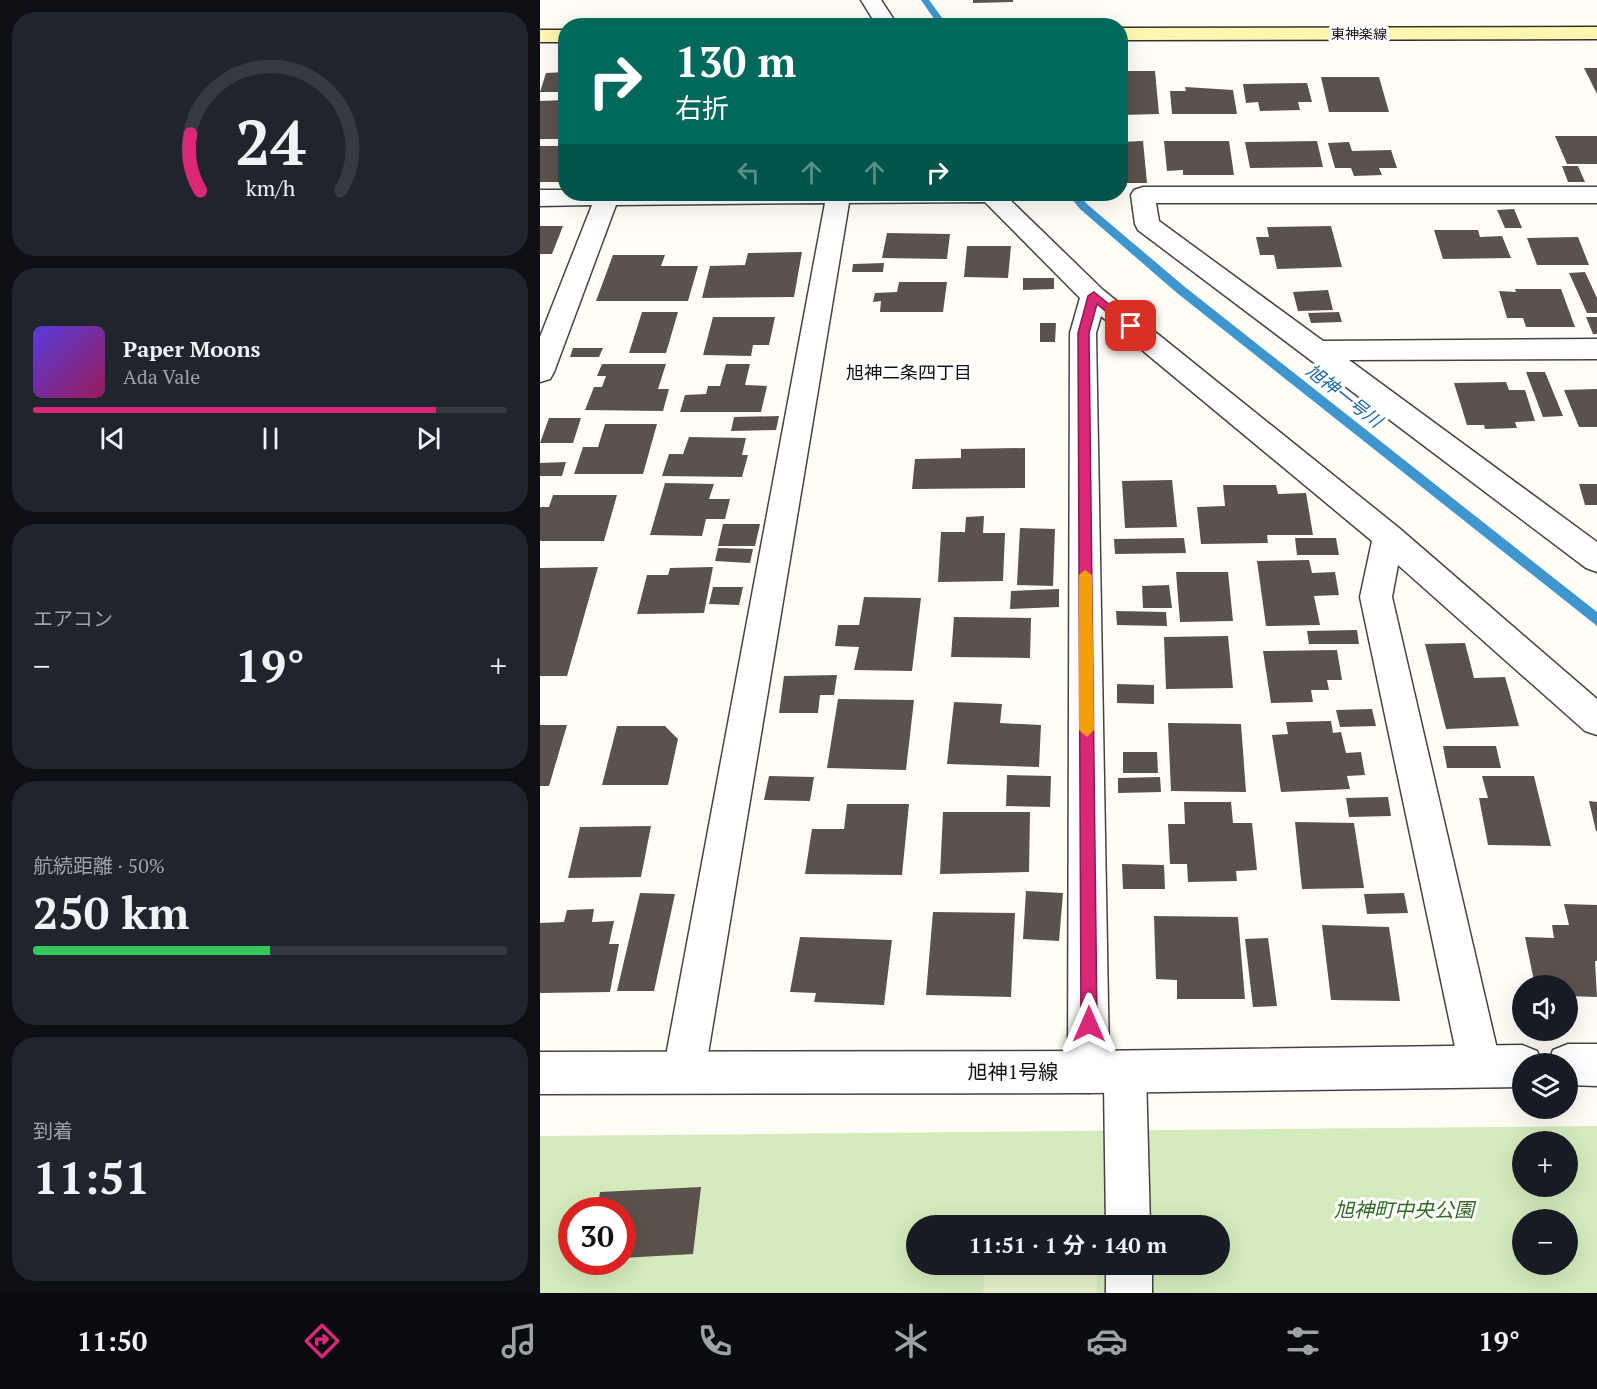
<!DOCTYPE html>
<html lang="ja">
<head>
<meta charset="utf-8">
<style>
  body { margin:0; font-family:"PT Serif","Noto Sans JP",serif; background:#20242c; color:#f1f3f6; height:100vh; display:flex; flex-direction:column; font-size:22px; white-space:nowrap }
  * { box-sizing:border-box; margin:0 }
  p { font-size:20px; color:#9ea1a6 }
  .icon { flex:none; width:33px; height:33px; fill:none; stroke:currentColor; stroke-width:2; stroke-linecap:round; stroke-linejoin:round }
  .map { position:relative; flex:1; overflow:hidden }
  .panel { display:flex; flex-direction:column; gap:12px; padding:12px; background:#0d0f14; width:540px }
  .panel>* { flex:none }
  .top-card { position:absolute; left:18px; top:18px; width:570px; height:183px; border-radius:24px; box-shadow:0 6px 24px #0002; background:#00695c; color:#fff; overflow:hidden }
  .buttons { position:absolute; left:972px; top:975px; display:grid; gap:12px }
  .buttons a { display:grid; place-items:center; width:66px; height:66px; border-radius:50%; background:#171b24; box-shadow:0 6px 24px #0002; font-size:30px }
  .speed { position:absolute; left:18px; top:1197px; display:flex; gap:12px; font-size:30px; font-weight:700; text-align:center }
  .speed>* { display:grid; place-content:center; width:78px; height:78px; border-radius:50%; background:#171b24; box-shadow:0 6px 24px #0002; line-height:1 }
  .speed .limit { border:9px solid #d22; background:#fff; color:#111 }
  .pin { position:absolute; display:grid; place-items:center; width:51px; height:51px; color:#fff; margin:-26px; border-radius:12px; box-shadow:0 3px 9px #0006 }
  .me { position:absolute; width:66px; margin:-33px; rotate:0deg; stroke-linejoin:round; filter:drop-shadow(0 0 4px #0008) }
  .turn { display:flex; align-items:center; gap:21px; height:126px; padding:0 18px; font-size:27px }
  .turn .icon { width:78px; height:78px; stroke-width:2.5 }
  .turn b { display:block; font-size:42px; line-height:51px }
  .lanes { display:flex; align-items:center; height:57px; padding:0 18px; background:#0003; justify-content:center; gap:30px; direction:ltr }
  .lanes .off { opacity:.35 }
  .big { font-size:45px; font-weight:700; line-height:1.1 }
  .panel .tile { flex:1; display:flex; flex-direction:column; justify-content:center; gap:9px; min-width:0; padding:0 21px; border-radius:24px; background:#20242c }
  .panel .dial { align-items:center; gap:0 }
  .dial svg { height:156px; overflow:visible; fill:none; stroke:#363941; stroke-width:7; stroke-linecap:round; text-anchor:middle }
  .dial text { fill:#f1f3f6; stroke:none }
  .song { display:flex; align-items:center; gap:18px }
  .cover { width:72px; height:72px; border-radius:9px; background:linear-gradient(135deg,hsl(250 70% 55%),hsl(330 70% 35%)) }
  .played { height:6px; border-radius:3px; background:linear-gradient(90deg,#db2777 85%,#363941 85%) }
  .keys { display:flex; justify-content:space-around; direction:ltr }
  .heat { display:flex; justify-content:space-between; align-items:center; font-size:33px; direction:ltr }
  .charge { height:9px; border-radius:4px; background:linear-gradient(90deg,#34c759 50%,#363941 0) }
  .trip { position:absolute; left:366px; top:1215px; width:324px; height:60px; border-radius:30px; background:#171b24; box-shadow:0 6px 24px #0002; font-weight:700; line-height:60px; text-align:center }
  .menu { display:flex; height:96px; justify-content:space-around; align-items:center; background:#090b0e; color:#9ea1a6 }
  .menu .icon { width:42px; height:42px }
  .menu .on { color:#db2777 }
  .menu b { font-size:27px; color:#f1f3f6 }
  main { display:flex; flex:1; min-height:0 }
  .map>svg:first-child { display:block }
  .green { fill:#d5ebbd; fill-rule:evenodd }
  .pitch { fill:#e6f2cf }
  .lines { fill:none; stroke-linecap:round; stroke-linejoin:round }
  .stream { fill:#3f96cf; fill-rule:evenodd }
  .building { fill:#5a524d }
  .minor-casing { stroke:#444; stroke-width:3 }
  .tertiary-casing { stroke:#444; stroke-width:3 }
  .secondary-casing { stroke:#333; stroke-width:3 }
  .minor { fill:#fff; fill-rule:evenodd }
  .tertiary { fill:#fff; fill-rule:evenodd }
  .secondary { fill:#fff6b0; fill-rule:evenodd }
  .route { fill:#db2777; stroke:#8e194d; stroke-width:1.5 }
  .slow { fill:#f59e0b }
  .labels { text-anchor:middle; stroke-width:6; stroke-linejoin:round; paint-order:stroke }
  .far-street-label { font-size:14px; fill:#111; stroke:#fff }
  .neighbourhood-label { font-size:18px; fill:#111; stroke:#fff }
  .water-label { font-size:18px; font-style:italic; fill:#1768a6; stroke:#fff }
  .near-street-label { font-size:20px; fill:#111; stroke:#fff }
  .near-park-label { font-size:20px; font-style:italic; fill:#2f6b1f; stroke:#fff }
</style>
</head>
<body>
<main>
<section class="panel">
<div class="tile dial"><svg viewBox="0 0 100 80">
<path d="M14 69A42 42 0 1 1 86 69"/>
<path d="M14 69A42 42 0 0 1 9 40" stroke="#db2777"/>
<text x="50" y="56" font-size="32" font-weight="700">24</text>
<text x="50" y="72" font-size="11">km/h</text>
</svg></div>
<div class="tile">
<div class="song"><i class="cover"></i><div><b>Paper Moons</b><p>Ada Vale</p></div></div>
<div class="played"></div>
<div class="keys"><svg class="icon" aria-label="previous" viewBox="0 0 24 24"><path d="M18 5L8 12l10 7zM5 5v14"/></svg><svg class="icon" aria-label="pause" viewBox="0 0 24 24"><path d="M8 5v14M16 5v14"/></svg><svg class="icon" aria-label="next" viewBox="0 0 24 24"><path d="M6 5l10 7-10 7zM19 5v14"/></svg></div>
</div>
<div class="tile"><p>エアコン</p>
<div class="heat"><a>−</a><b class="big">19°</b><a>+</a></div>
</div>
<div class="tile"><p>航続距離 · 50%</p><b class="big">250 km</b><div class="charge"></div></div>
<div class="tile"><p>到着</p><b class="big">11:51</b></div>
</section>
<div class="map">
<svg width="1057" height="1293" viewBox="0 0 1057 1293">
  <rect width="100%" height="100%" fill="#fffdf5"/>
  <path class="green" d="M1057,1126V1293H0V1136ZM982,1142H1028V1186H982ZM32,1210H82V1262H32ZM982,1220H1028V1264H982ZM376,1226H680V1264H376Z"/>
  <path class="pitch" d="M445,1265H557V1293H443Z"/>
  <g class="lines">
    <path class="stream" d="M381,0H389L408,26H399Z
      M528,194H538L548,205L645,287L1057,612V626L637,293L540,209Z"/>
  </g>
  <path class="building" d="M433,0H473V2L433,3Z
    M1044,68H1057V94Z
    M580,71H615L619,114L580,115Z
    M26,72V92H0L6,73Z
    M781,77H839L849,112H789Z
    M767,83L772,102H758L760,110L720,111L718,102L706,103L703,84Z
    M645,87L693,90L697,114H632L630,91H646Z
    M26,100V139H0V101Z
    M1015,136H1057V164H1027Z
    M603,141L607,183H580V142Z
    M624,141H689L694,175H643V170L627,171Z
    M777,141L783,167L710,168L705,142Z
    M809,142L812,151L851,150L857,168H839L842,175L814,176L811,168H795L788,143Z
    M0,146H26V182H0Z
    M1022,166H1038L1045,182H1028Z
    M974,209L982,228H965L957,210Z
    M0,226H23L12,254H0Z
    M791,226L802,267L737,269L734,255H720L716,237H729L727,227Z
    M894,230H938L940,237L962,236L971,258L903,259Z
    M347,233L410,234L407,259L342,258Z
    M1038,237L1049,265H997L987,238Z
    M427,246H471L468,278L424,277Z
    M262,252L254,297L162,298L170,266L205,265L208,253Z
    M73,255H125L121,266H158L148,301H56Z
    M344,263L343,272H312L313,264Z
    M1045,272L1057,298V313H1047L1029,273Z
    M483,278H514V289L483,290Z
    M359,282H407L403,312H340L341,301L333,302L335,293L357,292Z
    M975,289H1021L1035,327H986L983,318H967L959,291L976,292Z
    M788,290L793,310L758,311L753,292Z
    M102,312H138L126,353H89Z
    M799,312L802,322L771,323L768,313Z
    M173,317H235L229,345H213L211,356L163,355Z
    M1046,317H1057V334H1053Z
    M500,323H516L515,342H500Z
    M33,348H63L59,357H30Z
    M62,364H126L118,389H129L123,411L45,410L54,387H62L66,376H57Z
    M186,364H210L205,385L227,386L221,412H140L145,395L166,394L168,386H180Z
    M986,372H1005L1023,416L1003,417Z
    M966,382L969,390H985L995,421L975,422L977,428L945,429L944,425H927L914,383Z
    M1057,389V427H1039L1024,390Z
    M239,416L236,430L191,431L194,417Z
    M9,418H41L33,443H0Z
    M65,424H117L103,474H34L43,447H58Z
    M149,437L206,438L202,455H208L202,477L122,476L129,454H143Z
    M485,448V488L372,489L375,459L421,458V449Z
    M26,462L22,476H0V463Z
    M632,480L637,527L585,528L582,481Z
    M125,483L174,484L169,499H190L185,519H166L162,536L110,535Z
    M1039,484H1057V505H1045Z
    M683,485H736L738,494L766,493L773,535H727L728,543L661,544L657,507L685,506Z
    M13,495H77L64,541H0V507H9Z
    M444,516L443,533H465L463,581L398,582L401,532H425L426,517Z
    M183,524H220L215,546H178Z
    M480,528L515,529L513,586L477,585Z
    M644,538L646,553L575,554L574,539Z
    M755,538H796L799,555H757Z
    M178,548L213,549L210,563L175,561Z
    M769,560L772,573L795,572L799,595L774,596L780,625L726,626L717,561Z
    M58,567L27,676H0V568Z
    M173,567L164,613L97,614L107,575H128L130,568Z
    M636,572H688L693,621L640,622Z
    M629,585L632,608H603L602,586Z
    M173,587H203L199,605L169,604Z
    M519,589V607L470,609L471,591Z
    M324,597L381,598L372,671L314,670L319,647L295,646L298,625H319Z
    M576,611L626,612L627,626L577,625Z
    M414,617L491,618L490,658L411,657Z
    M817,630L819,644H769L767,631Z
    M688,636L693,688L626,689L624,637Z
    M925,643L934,678L965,677L979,726L906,729L885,644Z
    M797,650L802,680H787L789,690H771L773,702L731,703L723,651Z
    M297,675L294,695H280L278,713H239L244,676Z
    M577,684L614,685V704L577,703Z
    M298,699L374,700L366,770L287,768Z
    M414,702L462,704L460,723L501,725L499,767L407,764Z
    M832,709L836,726L800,727L796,710Z
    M791,721L793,733L801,732L806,753L821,752L825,775L807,776L810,789L741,792L732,735L748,734L746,722Z
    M628,723L701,724L706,792L631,791Z
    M0,725H27L9,786H0Z
    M77,726H125L138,739L128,785H62Z
    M903,746H956L961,768H907Z
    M583,752H617L618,773H583Z
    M467,775L511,776L510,807L466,806Z
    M229,776L274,777L270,801L224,800Z
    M942,776H994L1011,846L948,845L939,798H948Z
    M620,777L621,792L578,793V778Z
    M848,797L851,816L809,817L806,798Z
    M1049,801L1057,802V831H1056Z
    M644,802H691L693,823H712L717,870L696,871L697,881L648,882L647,864H630L628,824H645Z
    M307,804H369L362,875L265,874L272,829H304Z
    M403,812H490L489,872L400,874Z
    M755,822L814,823L824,888L762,889Z
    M111,826L101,877L28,878L40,827Z
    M582,864L624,865L625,889H583Z
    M486,891L523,893L519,941L483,939Z
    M100,893L135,894L114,991H77Z
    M864,893L868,913L827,914L824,894Z
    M1024,904L1057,905V961H1055L1057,997L1028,996V986H995L985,937L1014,938L1012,925H1029Z
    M54,909L52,922L74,921L69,944H79L70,992L0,993V923L24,922L27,910Z
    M393,912L475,913L471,997L386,995Z
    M614,916L698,917L705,999H637V980L616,979Z
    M782,925L849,927L860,1001L791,1000Z
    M260,937L352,940L344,1005L274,1002L276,993L250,992Z
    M728,938L737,1006L713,1007L705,939Z
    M161,1187L153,1254L82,1258V1210H57L60,1192Z"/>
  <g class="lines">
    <defs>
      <path id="minor" d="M321,0H341L358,26H337Z
        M603,187H1057V203H616L619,221L783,341L1057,339V359L809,360L1057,542V572L1046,568L598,230L595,224L591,195L594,190Z
        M0,190H26V194H464L563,290L859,528L1057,699V735L1045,731L858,565L852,597L961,1066L955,1081L940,1087L925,1081L919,1066L820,597L832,541L561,316L556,333L569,1059L585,1051L600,1057L606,1072L610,1226H566L564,1085L549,1093L534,1087L528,1072L530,333L540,298L445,202L309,203L165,1072L159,1087L144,1093L129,1087L123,1072L285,203L76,205L14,372L10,379L0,382V337L52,205L0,206Z
        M566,1264H612V1293H566Z"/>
      <path id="tertiary" d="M1028,1044H1057V1086L1028,1085V1064H1008L1013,1050Z
        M982,1045L997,1051L1002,1064H982V1087L549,1093L0,1094V1052L549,1051Z"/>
      <path id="secondary" d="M1057,27V39L580,40V28Z
        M0,30H26V42H0Z"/>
    </defs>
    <use href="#minor" class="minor-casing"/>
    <use href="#tertiary" class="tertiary-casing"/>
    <use href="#secondary" class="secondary-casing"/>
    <use href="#minor" class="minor"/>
    <use href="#tertiary" class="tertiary"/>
    <use href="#secondary" class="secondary"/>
  </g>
  <path class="route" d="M554,292L596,326L591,330L587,329L557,304L549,333L557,1024L555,1030L549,1033L543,1030L541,1024L538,333L548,296Z"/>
  <path class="slow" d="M545,570L552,575L554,730L547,737L539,730V575Z"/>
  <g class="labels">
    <g class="far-street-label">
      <text x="819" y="39">東神楽線</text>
    </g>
    <g class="neighbourhood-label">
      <text x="369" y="379">旭神二条四丁目</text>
    </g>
    <g class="water-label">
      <text transform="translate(804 396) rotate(38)" y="6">旭神一号川</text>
    </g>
    <g class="near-street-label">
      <text x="473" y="1079">旭神1号線</text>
    </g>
    <g class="near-park-label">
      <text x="864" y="1217">旭神町中央公園</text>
    </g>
  </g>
</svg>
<div class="buttons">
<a><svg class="icon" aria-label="sound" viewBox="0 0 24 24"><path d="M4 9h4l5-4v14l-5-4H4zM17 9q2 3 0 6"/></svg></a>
<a><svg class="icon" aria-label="layers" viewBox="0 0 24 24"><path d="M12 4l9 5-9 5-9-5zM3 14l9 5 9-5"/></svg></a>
<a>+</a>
<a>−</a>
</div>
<div class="speed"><div class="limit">30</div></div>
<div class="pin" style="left:591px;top:326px;background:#d93025"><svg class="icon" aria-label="arrive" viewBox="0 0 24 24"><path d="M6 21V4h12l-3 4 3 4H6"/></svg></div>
<svg class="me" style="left:549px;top:1024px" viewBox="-20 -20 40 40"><path d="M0-17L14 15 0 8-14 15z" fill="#db2777" stroke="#fff" stroke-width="4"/></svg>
<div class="trip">11:51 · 1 分 · 140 m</div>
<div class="top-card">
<div class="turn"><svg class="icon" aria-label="right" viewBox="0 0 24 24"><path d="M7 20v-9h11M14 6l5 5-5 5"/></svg><div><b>130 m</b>右折</div></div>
<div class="lanes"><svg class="icon off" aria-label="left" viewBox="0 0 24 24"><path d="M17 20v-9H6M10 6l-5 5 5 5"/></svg><svg class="icon off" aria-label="ahead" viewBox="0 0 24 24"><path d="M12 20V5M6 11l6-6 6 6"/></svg><svg class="icon off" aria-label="ahead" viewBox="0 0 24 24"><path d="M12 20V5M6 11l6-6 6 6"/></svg><svg class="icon" aria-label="right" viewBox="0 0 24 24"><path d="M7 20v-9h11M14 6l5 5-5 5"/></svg></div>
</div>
</div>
</main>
<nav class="menu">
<b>11:50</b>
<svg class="icon on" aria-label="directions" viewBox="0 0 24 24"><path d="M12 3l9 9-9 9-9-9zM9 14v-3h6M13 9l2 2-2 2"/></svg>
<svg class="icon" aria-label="music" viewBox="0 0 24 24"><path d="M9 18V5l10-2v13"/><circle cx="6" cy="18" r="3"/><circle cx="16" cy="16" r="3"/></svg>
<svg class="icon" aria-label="phone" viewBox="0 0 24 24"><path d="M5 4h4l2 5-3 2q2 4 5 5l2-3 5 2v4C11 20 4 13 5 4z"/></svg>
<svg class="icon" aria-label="climate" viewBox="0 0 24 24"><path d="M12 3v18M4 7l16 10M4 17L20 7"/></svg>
<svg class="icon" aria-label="car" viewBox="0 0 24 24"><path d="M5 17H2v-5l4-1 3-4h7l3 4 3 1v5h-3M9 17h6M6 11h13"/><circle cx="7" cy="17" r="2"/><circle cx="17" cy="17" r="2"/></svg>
<svg class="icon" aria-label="filters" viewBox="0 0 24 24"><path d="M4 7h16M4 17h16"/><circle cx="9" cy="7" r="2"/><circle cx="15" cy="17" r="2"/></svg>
<b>19°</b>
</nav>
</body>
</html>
